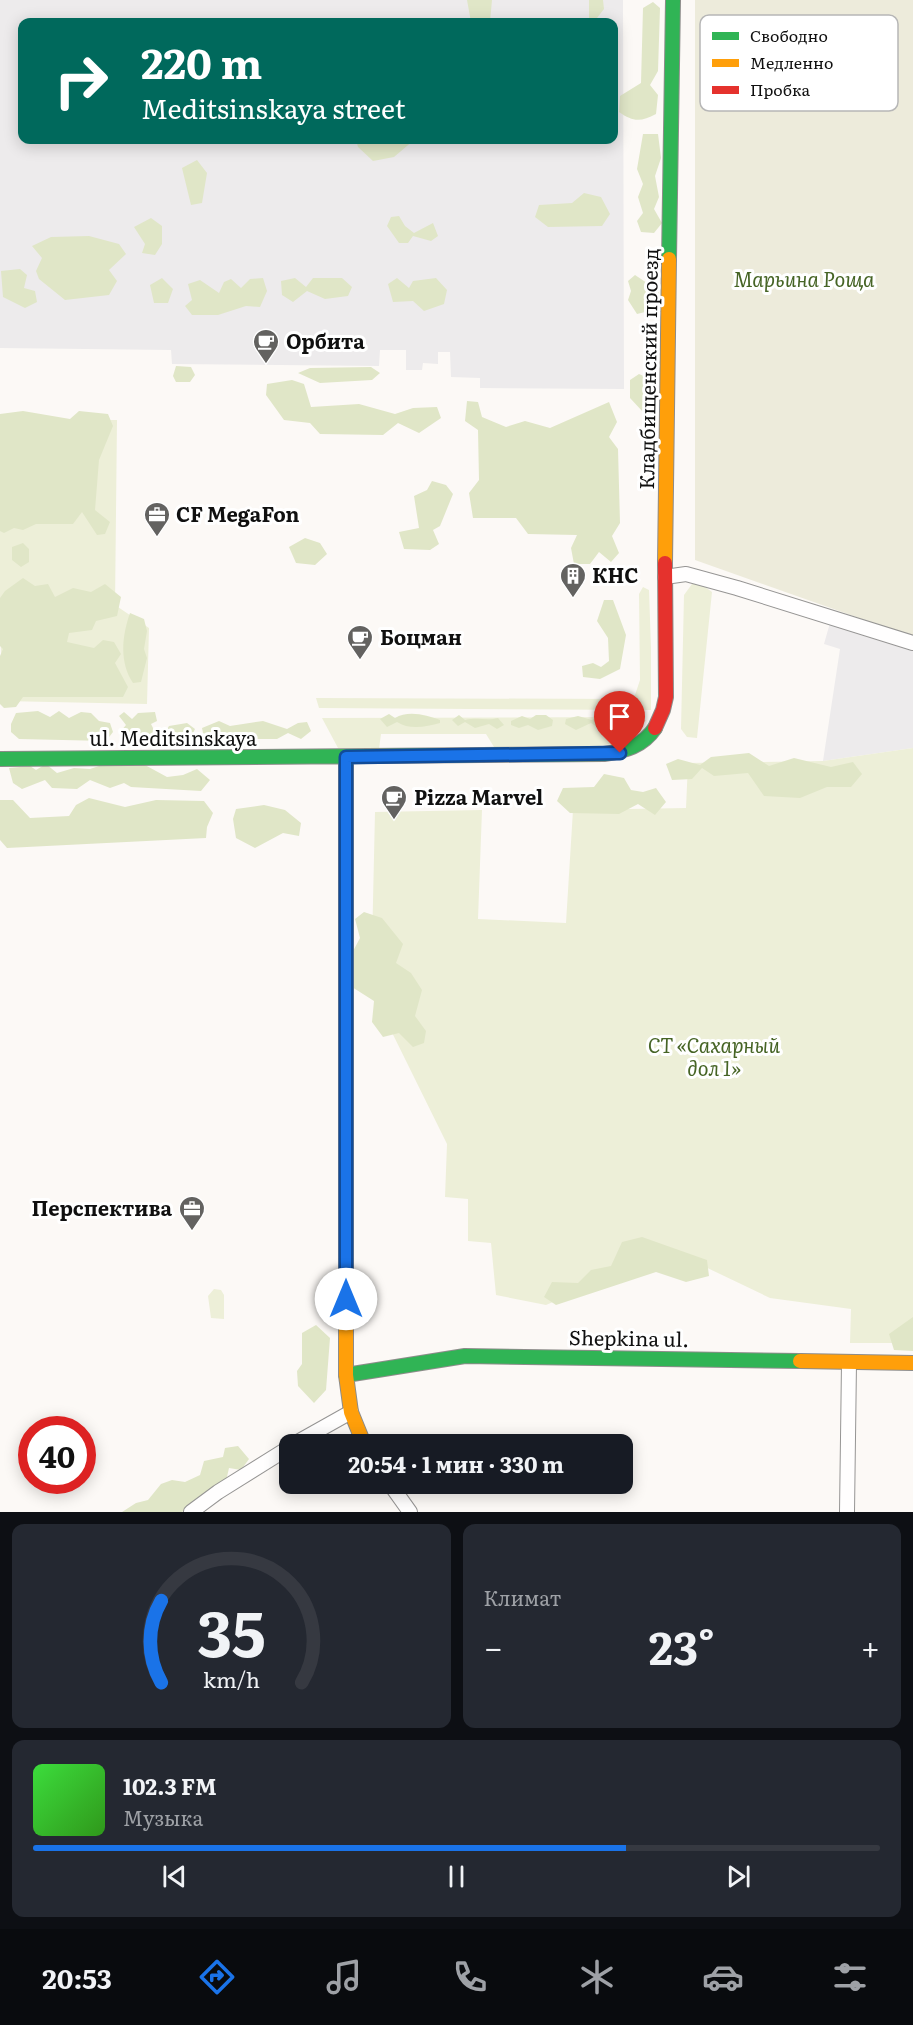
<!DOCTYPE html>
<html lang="ru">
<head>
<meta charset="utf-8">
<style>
  body { margin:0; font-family:Literata,serif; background:#242831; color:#f1f3f6; height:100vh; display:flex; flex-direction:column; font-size:22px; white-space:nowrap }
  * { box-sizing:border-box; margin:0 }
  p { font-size:20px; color:#9ea1a6 }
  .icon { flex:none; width:33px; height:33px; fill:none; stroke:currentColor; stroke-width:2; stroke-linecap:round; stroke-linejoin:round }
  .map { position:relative; height:1512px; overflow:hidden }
  .side { display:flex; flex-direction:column; gap:12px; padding:12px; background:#0d0f14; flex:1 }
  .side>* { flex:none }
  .hud { position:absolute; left:18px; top:18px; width:600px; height:126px; border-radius:12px; box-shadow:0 3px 15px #0003; background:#00695c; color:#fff; overflow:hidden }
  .speed { position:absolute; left:18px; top:1416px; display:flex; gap:12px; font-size:30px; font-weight:700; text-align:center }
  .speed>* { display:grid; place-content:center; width:78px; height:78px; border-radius:50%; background:#171b24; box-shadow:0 3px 15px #0003; line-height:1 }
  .speed .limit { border:9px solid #d22; background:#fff; color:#111 }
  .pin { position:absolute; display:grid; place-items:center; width:51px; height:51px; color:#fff; margin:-62px -26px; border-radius:50% 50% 50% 0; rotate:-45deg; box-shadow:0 0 6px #0007 }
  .pin .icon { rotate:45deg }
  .me { position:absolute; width:66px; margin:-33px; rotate:0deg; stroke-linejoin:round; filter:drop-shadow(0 0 4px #0008) }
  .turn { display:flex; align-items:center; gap:21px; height:126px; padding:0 24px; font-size:27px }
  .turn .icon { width:78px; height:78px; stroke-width:2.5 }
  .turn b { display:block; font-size:42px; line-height:51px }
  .big { font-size:45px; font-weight:700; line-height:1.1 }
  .side .card { flex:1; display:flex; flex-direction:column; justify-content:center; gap:9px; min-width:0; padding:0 21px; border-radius:12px; background:#242831 }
  .side .dial { align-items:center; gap:0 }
  .dial svg { height:156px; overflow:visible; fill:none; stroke:#363941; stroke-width:7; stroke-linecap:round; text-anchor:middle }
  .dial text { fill:#f1f3f6; stroke:none }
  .song { display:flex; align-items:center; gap:18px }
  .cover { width:72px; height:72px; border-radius:9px; background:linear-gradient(135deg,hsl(120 70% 55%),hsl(110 70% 35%)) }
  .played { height:6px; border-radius:3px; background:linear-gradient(90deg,#1a73e8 70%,#363941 70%) }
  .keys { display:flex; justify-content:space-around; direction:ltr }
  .heat { display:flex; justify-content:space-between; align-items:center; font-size:33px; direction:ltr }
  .side .tiles { flex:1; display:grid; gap:12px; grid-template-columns:1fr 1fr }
  .card:last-child { grid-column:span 2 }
  .trip { position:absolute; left:279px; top:1434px; width:354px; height:60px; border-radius:12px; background:#171b24; box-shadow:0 3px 15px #0003; font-weight:700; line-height:60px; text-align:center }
  .menu { display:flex; height:96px; justify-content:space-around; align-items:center; background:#090b0e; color:#9ea1a6 }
  .menu .icon { width:42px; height:42px }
  .menu .active { color:#1a73e8 }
  .menu b { font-size:27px; color:#f1f3f6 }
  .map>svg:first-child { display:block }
  .industrial { fill:#edebec; fill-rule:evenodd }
  .green { fill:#edefd8 }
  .forest { fill:#e0e6c7 }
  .cemetery { fill:#edebdb }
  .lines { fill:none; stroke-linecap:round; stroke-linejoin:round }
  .street-casing { stroke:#969594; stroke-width:16 }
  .fast-casing { stroke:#8d8c8a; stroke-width:16 }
  .slow-casing { stroke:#8d8c8a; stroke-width:16 }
  .jam-casing { stroke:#8d8c8a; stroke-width:16 }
  .street { stroke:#fffefe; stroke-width:14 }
  .fast { stroke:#30b455; stroke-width:14 }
  .slow { stroke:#ff9f0a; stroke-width:14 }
  .jam { stroke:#e5322d; stroke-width:14 }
  .route-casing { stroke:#114b97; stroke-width:15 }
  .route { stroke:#1a73e8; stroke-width:10 }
  .labels { text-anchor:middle; stroke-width:6; stroke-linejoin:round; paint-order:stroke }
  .park-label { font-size:20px; font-style:italic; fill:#466425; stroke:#fff }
  .poi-label { font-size:20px; font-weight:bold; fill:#101010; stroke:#fff; text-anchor:start }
  .street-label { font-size:20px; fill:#101010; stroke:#fff }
  .key { fill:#fff; stroke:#b7b7b7; stroke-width:1.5 }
  .key-label { font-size:16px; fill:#101010 }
</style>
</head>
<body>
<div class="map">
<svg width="913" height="1512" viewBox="0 0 913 1512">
  <rect width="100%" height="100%" fill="#fcf9f6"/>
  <path class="industrial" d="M0,0H623L624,389L480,388V378L451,377L450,352H438V364L423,363L422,370H406V350H380L379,366L172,364L171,350L0,348ZM22,22H614V140H22Z
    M830,623L862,631L913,651V748L823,761L840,649L824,644Z"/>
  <path class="green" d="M0,420H117L115,605L149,628L147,704L3,701L0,629Z
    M692,584H701L712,592L697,738L687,737L681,729L684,595Z
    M643,587L649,590L651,648V710L319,708L316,698L626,699L627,696L635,695L640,680L639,594Z
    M629,717L646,720C631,736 621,743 599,746L494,747L486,734H381L379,749L338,748L322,718Z
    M913,748V1343H850L851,1309L770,1298L672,1251L546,1305L496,1295L491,1243L468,1241V1199L445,1197L447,1144L371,990L375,812L482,810L478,919L566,923L573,810L686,808L688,763L823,761Z
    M214,1289L221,1290L224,1295V1319L211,1318L208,1296Z"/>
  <path class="forest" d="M467,0H492L490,22H471Z
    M589,0H603L604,9L597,18L603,22H589Z
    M653,2L660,8L658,71L650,85L658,95L656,114C641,122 633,122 619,112L620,96L641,83L643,8Z
    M643,134H658L661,158L655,176L659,197L654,209L662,223L654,233L641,232L637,221L643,213L638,197L643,184L637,169Z
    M356,140H414L394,157L373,161L358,147Z
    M197,160L207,173L202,203L191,205L182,168Z
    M584,193L601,197L610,214L602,226L548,227L535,217L539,205L572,203Z
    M399,216L405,226L414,233L433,223L438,236L431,241L413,236L408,243H399L387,226L391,217Z
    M151,218L162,226V244L155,255L142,253L145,244L134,227Z
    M89,236L119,244L126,254L109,270L117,281L109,295L65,300L39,279L36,271L42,258L32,246L51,237Z
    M20,269L27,275L24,288L35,291L37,302L25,308L3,297L1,271Z
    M635,275L659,291L657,309L637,314L628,300L631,291L628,281Z
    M162,278L173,289L168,303H154L150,285Z
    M263,278L267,291L260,307L246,306L218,315H192L185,306L192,300L188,284L200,280L219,293L224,282L231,279L241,288L250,279Z
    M295,278L306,287L313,278H342L352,287L348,296L325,299L307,291L293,302L282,295L281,281Z
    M397,278L409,288L413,281L436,278L447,290L444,304L424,311L413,301L393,302L388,284Z
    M176,366L191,367L195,375L190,382H176L173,376Z
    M371,367L380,373L372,380L320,383L298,373L310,368Z
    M639,374L648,378L654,400L643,412L630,398V380Z
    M292,380L304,384L311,407L359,404L395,414L413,408L437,407L441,418L419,433L398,423L383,435L320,434L310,423L284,420L266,395L267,384Z
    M467,401L478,402L482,417L506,427L525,421L550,428L609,402L617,422L609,437L618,449L620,523L612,536L619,553L611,562L599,552L590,564H574L571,548L577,535L528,534L516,518H473L469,493L479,480L478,430L465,421Z
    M23,411L70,419L79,411L108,414L113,426L99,460L95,510L110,522L105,534L97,535L82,512L73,524H36L23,530L14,528L4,533L0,531V414Z
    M432,481L446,485L453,494L440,526L433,530L439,544L430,550L404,549L399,532L419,528L414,496L427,490Z
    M305,538L320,543L327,554L315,565L296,563L289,547Z
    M23,543L29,549V562L21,567L12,560V547Z
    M23,578L35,586L48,584L55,597L73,588L91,592L105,584L121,597L117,616L96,621L92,630L69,633L67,642L94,648L103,640L114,642L121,654L115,663L128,687L123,697H23L16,707L4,708L0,704V656L3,649L0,646V598L5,591Z
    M604,600H613L626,635L620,669L600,679L583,677L582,666L593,663L601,667L609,661L608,638L597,621Z
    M130,613L144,619L147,631L144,649L147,658L141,682L133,683C119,662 122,636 130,613Z
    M38,711L50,717L59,711L69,718L81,712L91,713L99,721L110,723L113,732L106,741L19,739L11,732V724L16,713Z
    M124,712L132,719L138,713L155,712L157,721L151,724L155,732L149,738L128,739L120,732L126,725L119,716Z
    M389,714L395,718C408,710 427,715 440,720V723C426,727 409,730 397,722L387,727L380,719Z
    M459,715L465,720C478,717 487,721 498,718L504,725L497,729L489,724L475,728L465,722L458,726L452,720Z
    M536,715H546L553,720L552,726L538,730L528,725L519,728L511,725V721L522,716L530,719Z
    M578,716L592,720L598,716L618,718L619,726L605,732L591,723L576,730L565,724L566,719Z
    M219,721L230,726L263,721L287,729L298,723L307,722L311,731L301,739L288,733L277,739H212L203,733L202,728Z
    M187,723L195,729L190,739H175L166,731L169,726Z
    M749,753L769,766L794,758L831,767L853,762L862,774L851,787H827L800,798L764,796L748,773L714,776L702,768L692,779L672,780L666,764L678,759L700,765L711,757Z
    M111,762L145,765L167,777L183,775L197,769L210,780L201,791L131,787L124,783L110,788L90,780L77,789L52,788L45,780L22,789L13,783L9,768L30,766L36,770L46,764L57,773L74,768L90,769Z
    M604,774L624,778L631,790L643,792L656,788L666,802L655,815L638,804L619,814L570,813L557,801L563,788L594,787Z
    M89,798L125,807L156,800L204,801L213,813L207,827L206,838L7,848L0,840V800H13L30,818L69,816L76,805Z
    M264,805L285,810L301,823L299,836L283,833L255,848L236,838L233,819L236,809Z
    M364,912L382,918L403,944L396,963L411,973L422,990L415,1016L426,1031L424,1043L413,1047L399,1033L383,1037L372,1022L374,1001L352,987L351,955L360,938L355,919Z
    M642,1237L707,1260L709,1276L686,1282L656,1272L556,1305L544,1297L552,1282L578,1283L591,1270L611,1266L622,1242Z
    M913,1317V1351L894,1350L889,1334Z
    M316,1325L330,1338L326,1390L314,1403L298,1386L297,1371L302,1364V1333Z
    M238,1446L249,1459L241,1470L229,1468L226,1481L182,1512H122L136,1503L148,1500L161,1484L172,1480L185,1482L200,1475L204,1461L223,1457L225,1448Z"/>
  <path class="cemetery" d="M695,0H913V635L876,624L695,560Z"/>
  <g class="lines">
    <defs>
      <path id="street" d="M665,577L686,574L737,588L913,643
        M294,1444L351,1412
        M390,1484L410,1512
        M191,1512L218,1492L290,1447
        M847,1512L849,1363"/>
      <path id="fast" d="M669,259L673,0
        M346,757V1283
        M0,759L604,754C625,751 643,746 655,728
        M346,1375L465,1356L800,1361"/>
      <path id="slow" d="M665,563L669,259
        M346,1283V1375L351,1412L364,1444
        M800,1361L913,1363"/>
      <path id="jam" d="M655,728L663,710L666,697L665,563"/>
    </defs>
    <use href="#street" class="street-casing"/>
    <use href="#fast" class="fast-casing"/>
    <use href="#slow" class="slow-casing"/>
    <use href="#jam" class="jam-casing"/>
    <use href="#street" class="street"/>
    <use href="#fast" class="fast"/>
    <use href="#slow" class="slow"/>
    <use href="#jam" class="jam"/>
  </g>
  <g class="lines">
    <defs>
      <path id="route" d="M346,1299V757L620,753"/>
    </defs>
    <use href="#route" class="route-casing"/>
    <use href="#route" class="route"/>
  </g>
  <defs>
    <symbol id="cafe-pin" viewBox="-11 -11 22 30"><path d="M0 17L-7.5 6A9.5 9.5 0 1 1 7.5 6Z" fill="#636260" stroke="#fff"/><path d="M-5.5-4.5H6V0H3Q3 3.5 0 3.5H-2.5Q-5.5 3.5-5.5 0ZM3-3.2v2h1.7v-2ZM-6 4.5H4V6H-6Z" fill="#fff"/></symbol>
    <symbol id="office-pin" viewBox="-11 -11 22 30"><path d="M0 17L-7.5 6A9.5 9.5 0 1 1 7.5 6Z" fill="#636260" stroke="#fff"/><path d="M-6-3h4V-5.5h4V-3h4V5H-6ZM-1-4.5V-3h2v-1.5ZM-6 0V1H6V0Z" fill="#fff"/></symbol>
    <symbol id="building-pin" viewBox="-11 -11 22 30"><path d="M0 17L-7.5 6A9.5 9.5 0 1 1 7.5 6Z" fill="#636260" stroke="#fff"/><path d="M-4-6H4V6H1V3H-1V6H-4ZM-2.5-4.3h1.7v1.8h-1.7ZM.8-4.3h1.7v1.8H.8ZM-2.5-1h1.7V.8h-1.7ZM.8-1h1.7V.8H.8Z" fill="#fff"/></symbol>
  </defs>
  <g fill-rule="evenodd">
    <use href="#cafe-pin" x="251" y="327" width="30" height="40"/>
    <use href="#office-pin" x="142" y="500" width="30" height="40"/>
    <use href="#building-pin" x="558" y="561" width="30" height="40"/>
    <use href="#cafe-pin" x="345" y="623" width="30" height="40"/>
    <use href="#cafe-pin" x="379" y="783" width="30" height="40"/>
    <use href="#office-pin" x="177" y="1194" width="30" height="40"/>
  </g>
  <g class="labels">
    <g class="park-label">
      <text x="804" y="287">Марьина Роща</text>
      <text x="714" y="1053">СТ «Сахарный<tspan x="714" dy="23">дол 1»</tspan></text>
    </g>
    <g class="poi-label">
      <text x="286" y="349">Орбита</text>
      <text x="176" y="522">CF MegaFon</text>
      <text x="592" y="583">КНС</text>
      <text x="380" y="645">Боцман</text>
      <text x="414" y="805">Pizza Marvel</text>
      <text x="172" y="1216" text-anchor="end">Перспектива</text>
    </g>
    <g class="street-label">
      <text transform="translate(649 369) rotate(-89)" y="7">Кладбищенский проезд</text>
      <text x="173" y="746">ul. Meditsinskaya</text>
      <text transform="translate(629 1339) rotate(1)" y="7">Shepkina ul.</text>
    </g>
  </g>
  <rect x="700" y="15" width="198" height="96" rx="9" class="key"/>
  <rect x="712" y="32" width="27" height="8" fill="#30b455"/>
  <rect x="712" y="59" width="27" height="8" fill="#ff9f0a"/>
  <rect x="712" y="86" width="27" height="8" fill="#e5322d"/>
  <g class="key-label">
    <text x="750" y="42">Свободно</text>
    <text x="750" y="69">Медленно</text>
    <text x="750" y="96">Пробка</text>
  </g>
</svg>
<div class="speed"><div class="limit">40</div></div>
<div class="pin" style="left:620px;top:753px;background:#d93025"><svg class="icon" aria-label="arrive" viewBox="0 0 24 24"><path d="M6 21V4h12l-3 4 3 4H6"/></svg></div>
<svg class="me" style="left:346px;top:1299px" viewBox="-20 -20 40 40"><circle r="19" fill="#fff"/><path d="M0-13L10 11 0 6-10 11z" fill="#1a73e8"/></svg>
<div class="trip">20:54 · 1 мин · 330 m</div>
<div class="hud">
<div class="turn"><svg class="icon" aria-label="right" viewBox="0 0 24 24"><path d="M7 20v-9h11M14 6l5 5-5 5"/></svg><div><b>220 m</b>Meditsinskaya street</div></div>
</div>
</div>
<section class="side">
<div class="tiles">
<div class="card dial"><svg viewBox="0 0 100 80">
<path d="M14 69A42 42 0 1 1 86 69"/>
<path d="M14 69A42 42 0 0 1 14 27" stroke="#1a73e8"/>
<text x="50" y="56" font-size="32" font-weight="700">35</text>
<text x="50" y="72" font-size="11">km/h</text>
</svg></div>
<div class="card"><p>Климат</p>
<div class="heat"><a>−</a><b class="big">23°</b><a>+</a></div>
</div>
<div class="card">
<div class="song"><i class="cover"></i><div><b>102.3 FM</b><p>Музыка</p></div></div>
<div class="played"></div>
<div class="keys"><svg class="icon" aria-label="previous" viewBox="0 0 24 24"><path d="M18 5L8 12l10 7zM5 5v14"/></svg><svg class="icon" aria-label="pause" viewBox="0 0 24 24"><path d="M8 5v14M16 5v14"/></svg><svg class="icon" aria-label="next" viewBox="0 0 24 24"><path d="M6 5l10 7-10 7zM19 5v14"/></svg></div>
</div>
</div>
</section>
<nav class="menu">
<b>20:53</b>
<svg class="icon active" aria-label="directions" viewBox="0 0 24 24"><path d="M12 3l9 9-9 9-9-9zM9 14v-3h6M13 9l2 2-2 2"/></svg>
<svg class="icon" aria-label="music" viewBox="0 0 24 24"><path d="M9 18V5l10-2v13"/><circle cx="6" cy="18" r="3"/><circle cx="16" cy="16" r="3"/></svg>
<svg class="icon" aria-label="phone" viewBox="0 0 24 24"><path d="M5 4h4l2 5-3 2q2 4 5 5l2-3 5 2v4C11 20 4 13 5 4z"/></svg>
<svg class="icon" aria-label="climate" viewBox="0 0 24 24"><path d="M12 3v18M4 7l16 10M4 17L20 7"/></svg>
<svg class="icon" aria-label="car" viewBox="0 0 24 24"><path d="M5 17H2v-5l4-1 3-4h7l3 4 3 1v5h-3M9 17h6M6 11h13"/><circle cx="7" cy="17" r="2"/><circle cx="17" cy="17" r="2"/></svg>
<svg class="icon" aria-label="filters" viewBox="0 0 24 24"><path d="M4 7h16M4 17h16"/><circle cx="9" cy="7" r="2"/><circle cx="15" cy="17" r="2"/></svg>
</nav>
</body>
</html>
